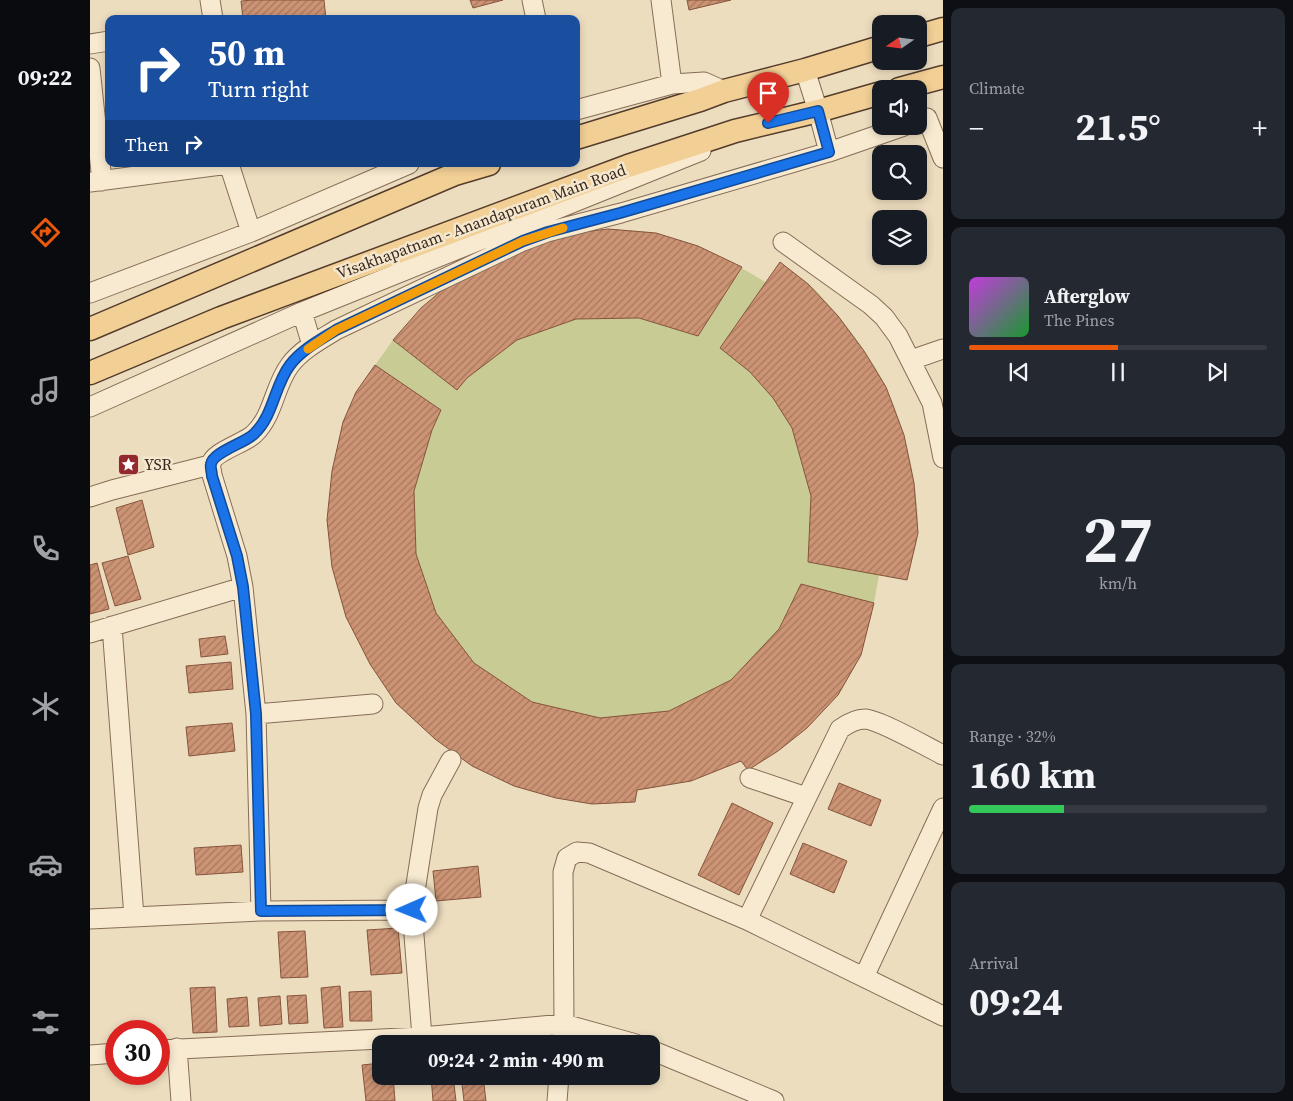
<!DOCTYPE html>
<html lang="en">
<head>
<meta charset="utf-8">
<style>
  body { margin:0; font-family:"Source Serif 4",serif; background:#242831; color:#f1f3f6; height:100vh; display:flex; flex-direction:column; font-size:19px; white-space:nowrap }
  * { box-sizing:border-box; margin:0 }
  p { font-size:16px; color:#9ea1a6 }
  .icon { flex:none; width:28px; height:28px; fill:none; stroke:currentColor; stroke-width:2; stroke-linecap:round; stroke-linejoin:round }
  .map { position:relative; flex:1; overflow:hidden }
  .details { display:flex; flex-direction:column; gap:8px; padding:8px; background:#0d0f14; width:350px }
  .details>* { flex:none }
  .top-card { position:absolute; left:15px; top:15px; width:475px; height:152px; border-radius:10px; box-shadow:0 2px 8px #0003; background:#1a4fa0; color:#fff; overflow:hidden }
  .needle { width:32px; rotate:256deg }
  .fabs { position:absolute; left:782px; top:15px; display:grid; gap:10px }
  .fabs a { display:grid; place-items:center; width:55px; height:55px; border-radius:10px; background:#171b24; box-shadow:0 2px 8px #0003; font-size:25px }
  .speed { position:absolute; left:15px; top:1020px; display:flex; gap:10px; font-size:25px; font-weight:700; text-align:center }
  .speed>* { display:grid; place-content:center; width:65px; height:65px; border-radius:50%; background:#171b24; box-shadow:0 2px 8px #0003; line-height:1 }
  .speed .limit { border:8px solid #d22; background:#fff; color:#111 }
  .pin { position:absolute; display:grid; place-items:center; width:42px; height:42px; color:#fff; margin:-51px -21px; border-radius:50% 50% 50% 0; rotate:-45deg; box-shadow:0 0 5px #0007 }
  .pin .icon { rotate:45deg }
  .me { position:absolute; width:55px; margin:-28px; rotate:269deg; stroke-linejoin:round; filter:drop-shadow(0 0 4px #0008) }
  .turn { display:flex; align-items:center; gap:18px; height:105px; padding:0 20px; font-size:22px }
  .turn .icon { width:65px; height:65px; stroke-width:2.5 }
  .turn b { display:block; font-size:35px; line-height:42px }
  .then { display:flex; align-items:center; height:48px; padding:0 20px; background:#0003; gap:10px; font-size:19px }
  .big { font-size:38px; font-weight:700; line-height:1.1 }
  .details .widget { flex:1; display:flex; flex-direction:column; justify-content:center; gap:8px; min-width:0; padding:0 18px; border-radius:10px; background:#242831 }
  .details .dial { align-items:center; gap:0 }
  .dial b { font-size:65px; line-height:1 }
  .song { display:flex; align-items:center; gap:15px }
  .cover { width:60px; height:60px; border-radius:8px; background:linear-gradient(135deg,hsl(290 70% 55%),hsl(130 70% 35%)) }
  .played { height:5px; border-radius:2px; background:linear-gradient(90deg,#ea580c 50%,#363941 50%) }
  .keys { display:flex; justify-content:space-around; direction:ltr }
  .heat { display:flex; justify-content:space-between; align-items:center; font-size:28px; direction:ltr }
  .charge { height:8px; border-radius:4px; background:linear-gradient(90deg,#34c759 32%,#363941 0) }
  .trip { position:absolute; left:282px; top:1035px; width:288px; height:50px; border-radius:10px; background:#171b24; box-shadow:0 2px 8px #0003; font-weight:700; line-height:50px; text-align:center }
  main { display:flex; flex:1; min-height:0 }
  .tabs { display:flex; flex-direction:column; width:90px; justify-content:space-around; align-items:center; background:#090b0e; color:#9ea1a6 }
  .tabs .icon { width:35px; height:35px }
  .tabs .on { color:#ea580c }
  .tabs b { font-size:22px; color:#f1f3f6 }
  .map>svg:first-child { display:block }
  .park { fill:#c8cb93 }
  .building { fill:url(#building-hatch); stroke:#85553d }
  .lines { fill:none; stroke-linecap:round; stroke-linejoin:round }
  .minor-casing { stroke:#866d57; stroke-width:21 }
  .major-casing { stroke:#533c2c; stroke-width:25 }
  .minor { stroke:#f8ead1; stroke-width:19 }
  .major { stroke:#f2cf95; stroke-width:22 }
  .route-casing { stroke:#114b97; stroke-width:12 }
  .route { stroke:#1a73e8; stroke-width:9 }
  .slow { stroke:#f59e0b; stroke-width:9 }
  .labels { text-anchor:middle; stroke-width:5; stroke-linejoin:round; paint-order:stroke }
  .street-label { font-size:16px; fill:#35271c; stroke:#f5e7ce }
  .poi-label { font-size:16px; fill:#35271c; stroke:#f5e7ce; text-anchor:start }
</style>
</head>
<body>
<main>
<nav class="tabs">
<b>09:22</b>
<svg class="icon on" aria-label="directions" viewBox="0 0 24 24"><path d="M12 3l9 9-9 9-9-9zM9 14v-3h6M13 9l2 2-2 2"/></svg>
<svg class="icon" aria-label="music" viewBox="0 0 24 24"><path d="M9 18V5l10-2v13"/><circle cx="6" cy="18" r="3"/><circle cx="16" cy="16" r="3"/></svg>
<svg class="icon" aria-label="phone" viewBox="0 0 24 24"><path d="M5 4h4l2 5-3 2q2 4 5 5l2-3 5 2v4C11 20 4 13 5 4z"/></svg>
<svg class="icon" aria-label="climate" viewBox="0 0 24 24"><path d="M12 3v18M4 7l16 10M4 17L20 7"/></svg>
<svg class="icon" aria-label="car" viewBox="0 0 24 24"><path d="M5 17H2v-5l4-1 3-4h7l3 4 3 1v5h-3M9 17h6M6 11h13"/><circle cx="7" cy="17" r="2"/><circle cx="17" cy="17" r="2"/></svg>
<svg class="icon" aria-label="filters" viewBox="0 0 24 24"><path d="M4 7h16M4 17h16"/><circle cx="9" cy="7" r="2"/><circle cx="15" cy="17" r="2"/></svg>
</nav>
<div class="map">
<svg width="853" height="1101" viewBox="0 0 853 1101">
  <defs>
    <pattern id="building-hatch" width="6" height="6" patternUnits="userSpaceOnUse" patternTransform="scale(1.25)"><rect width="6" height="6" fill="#cc9374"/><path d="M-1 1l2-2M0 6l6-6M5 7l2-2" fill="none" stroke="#a6785e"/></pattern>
  </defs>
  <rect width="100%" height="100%" fill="#edddbf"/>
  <path class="park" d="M518,229C534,230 552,230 568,234C607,243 643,262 677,283L690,262C699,269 709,276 718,283C744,307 781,355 796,387C815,427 829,487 828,532C827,547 820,565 817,580L789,575L784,603L771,655L748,695L717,728L688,751L658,770L651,761L601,781L548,790L545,802L502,804L466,798L424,786L382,766L345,739L306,703L280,664L256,617L242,567L237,520L242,471L253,422L266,392L303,340L331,308L376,270Z"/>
  <path class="building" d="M163,0H234L236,19H153L151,1Z
    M380,0H413L383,8Z
    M597,0H641L599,10Z
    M518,229L566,233L608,246L652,267L608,336L549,318L486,319L427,340L377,378L367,390L303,340L331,308L376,270L468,235Z
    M690,262L718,284L748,316L774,351L796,387L814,435L824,483L828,533L817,580L718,562L721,496L702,428L683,398L660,372L630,348Z
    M285,365L351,410L342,430L324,491L326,554L346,613L384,663L442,702L510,718L579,711L641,680L689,629L711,584L784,603L771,655L748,695L717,728L688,751L658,770L651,761L601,781L547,790L545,802L502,804L466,798L424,786L382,766L345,739L306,703L280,664L256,617L242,567L237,520L242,471L253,422L266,392Z
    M52,500L64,547L38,555L26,508Z
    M38,556L51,599L25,606L12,563Z
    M7,563L19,609L0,614V565Z
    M135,636L138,654L111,657L109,639Z
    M141,662L143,689L99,693L96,666Z
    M142,723L145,751L99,756L96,727Z
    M749,783L791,800L781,826L738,809Z
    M642,803L683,823L649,895L608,875Z
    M713,843L757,861L744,893L700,874Z
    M151,845L153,872L106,875L104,848Z
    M388,866L391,897L346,901L343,871Z
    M308,928L312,973L281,975L277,930Z
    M215,931L218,977L191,978L188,932Z
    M250,986L253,1027L234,1028L231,988Z
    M125,987L127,1032L103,1033L100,988Z
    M281,991L282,1021H260L259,992Z
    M216,995L218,1023L199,1024L197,996Z
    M190,996L192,1024L170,1026L168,998Z
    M157,997L159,1026L139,1027L137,999Z
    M291,1063V1076H303L305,1101H276L272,1065Z
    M341,1076H363L366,1101H343Z
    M371,1076H393L396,1101H374Z"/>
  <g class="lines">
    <defs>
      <path id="minor" d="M120,0L123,19
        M442,0L446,19
        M571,0L582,84
        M0,44L19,41
        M0,68L12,181
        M715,70L728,111L739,152L814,126
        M486,110L582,84L614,82L634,91
        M837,118L853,158
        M0,182L139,164L161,232
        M693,242L781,305L794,317L808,336L842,403L853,458
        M0,293L161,232L319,164
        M212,312L222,345
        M821,360L853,349
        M0,407L212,312L611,151
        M0,497L22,490L120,465
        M22,626L44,917
        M0,633L153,587
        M166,714L283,704
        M660,778L716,797
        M322,910L171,911L166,714L153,587L147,556L122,475C122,472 120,467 121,464C123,452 155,443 164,434C184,415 184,386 200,365C211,350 230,340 246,330L433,241L457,232L531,213L739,152
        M0,919L171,911
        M657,920L750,729C757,724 766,719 775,719C790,720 837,747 853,755
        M774,977L853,808
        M332,1037L322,910L338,808L342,795L361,760
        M472,1044L474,1024L473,872L477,858L487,852L499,853L657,920L853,1016
        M87,1048L91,1101
        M69,1050L332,1037L474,1024L546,1044
        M561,1050L684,1101
        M0,1055L26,1053
        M467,1101L469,1076"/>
      <path id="major" d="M829,36L853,29
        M809,89L853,77
        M486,138L610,100L634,91L715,70L791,47
        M0,329L365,174L399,164
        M0,373L131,318L538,166L645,131L728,111L791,93"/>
    </defs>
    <use href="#minor" class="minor-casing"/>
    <use href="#major" class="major-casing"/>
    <use href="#minor" class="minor"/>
    <use href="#major" class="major"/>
  </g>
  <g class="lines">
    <defs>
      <path id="route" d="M322,910L171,911L166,714L153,587L147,556L122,476C122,472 120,467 121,464C123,452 155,443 164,434C184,415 184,386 200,365C211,350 230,340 246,330L433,241L458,232L530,213L739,152L728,111L678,123"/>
    </defs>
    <use href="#route" class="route-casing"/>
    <use href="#route" class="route"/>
    <path class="slow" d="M218,349L246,330L433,241L473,228"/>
  </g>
  <defs>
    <symbol id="sight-square" viewBox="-11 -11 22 22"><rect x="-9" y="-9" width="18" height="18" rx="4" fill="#94282f" stroke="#f5e7ce"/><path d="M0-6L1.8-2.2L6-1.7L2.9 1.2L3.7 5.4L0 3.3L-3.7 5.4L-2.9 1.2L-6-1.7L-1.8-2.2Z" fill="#fff"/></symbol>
  </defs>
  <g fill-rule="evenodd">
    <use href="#sight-square" x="26" y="452" width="25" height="25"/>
  </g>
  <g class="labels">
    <g class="street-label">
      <text transform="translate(391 221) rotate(-20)" y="6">Visakhapatnam - Anandapuram Main Road</text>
    </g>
    <g class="poi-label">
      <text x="54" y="470">YSR</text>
    </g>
  </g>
</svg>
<div class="fabs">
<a><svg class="needle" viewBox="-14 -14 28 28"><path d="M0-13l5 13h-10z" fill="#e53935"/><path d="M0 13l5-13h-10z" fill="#9ea1a6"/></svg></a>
<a><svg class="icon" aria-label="sound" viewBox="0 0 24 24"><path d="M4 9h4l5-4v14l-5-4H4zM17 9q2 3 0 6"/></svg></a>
<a><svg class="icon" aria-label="search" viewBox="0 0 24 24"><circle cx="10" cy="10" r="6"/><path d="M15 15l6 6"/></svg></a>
<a><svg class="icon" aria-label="layers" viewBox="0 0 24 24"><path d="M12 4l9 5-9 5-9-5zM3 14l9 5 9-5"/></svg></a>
</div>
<div class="speed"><div class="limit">30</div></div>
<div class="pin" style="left:678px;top:123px;background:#d93025"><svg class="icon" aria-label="arrive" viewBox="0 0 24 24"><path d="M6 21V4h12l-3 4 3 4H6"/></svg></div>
<svg class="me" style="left:322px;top:910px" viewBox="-20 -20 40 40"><circle r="19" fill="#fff"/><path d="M0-13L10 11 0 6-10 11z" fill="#1a73e8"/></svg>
<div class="trip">09:24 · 2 min · 490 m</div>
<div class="top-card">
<div class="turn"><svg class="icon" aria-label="right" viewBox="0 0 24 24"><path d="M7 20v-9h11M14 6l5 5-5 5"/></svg><div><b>50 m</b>Turn right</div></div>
<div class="then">Then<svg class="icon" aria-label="right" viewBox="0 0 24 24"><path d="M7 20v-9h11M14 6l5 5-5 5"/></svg></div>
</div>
</div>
<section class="details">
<div class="widget"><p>Climate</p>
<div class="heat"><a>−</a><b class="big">21.5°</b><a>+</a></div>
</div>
<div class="widget">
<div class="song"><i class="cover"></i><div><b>Afterglow</b><p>The Pines</p></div></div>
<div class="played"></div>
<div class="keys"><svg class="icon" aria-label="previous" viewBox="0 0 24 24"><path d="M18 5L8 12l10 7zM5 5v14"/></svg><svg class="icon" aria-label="pause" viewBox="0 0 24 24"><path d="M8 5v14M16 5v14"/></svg><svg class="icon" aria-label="next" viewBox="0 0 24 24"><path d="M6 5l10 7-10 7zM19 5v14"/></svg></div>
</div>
<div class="widget dial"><b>27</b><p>km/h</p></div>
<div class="widget"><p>Range · 32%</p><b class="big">160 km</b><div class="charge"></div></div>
<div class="widget"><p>Arrival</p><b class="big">09:24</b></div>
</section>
</main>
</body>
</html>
